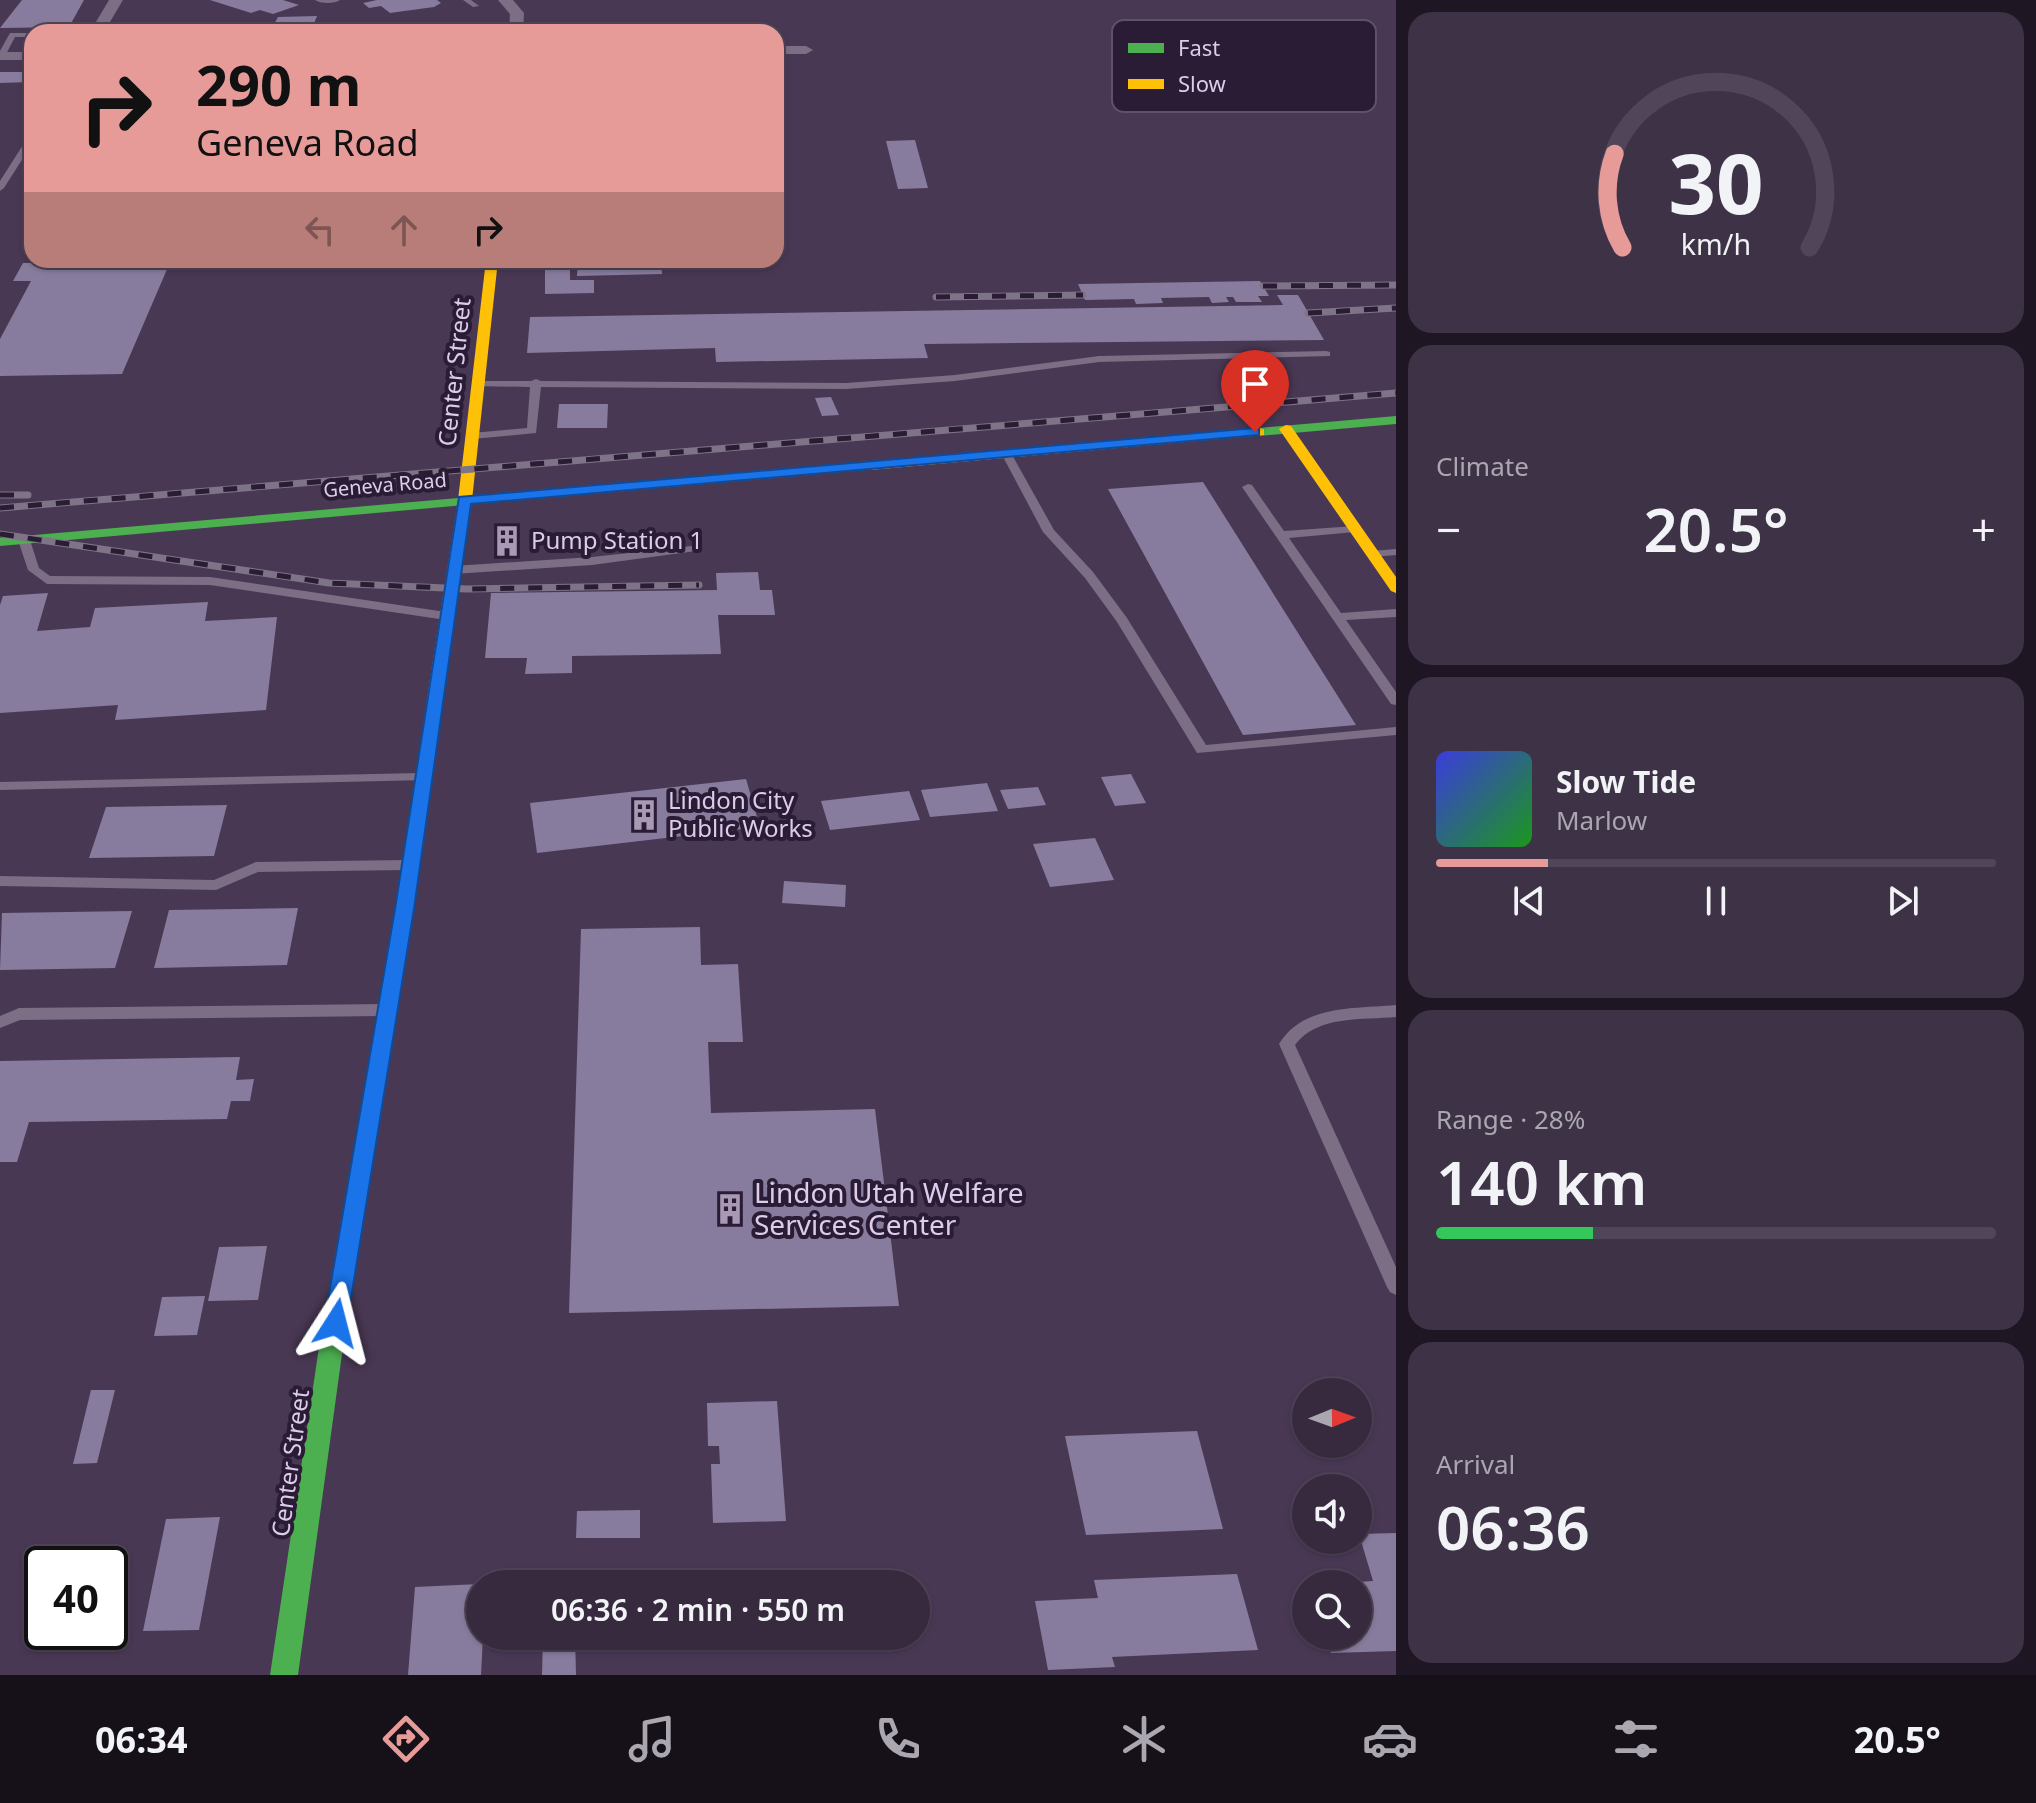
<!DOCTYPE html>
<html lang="en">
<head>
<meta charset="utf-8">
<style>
  body { margin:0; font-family:"Noto Sans",sans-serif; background:#3e3246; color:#f1f3f6; height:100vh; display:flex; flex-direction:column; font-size:30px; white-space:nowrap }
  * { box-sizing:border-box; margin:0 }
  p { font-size:26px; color:#aaa7b0 }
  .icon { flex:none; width:44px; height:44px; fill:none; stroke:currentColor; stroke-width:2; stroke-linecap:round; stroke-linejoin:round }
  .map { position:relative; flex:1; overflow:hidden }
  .drawer { display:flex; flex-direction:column; gap:12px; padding:12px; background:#1e1723; width:640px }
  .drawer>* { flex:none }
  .hud { position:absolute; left:24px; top:24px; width:760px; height:244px; border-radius:24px; box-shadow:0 2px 6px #0004,0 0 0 2px #514659; background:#e69b98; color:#111; overflow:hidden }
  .needle { width:52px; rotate:89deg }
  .buttons { position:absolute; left:1292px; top:1378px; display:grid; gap:16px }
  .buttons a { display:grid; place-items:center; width:80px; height:80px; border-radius:50%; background:#372a3f; box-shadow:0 2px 6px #0004,0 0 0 2px #514659; font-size:40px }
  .speed { position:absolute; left:24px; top:1546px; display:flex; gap:16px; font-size:40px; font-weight:700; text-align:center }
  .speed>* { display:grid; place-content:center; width:104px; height:104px; border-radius:50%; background:#372a3f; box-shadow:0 2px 6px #0004,0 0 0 2px #514659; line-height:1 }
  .speed .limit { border:4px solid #111; border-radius:12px; background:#fff; color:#111 }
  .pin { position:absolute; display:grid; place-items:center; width:68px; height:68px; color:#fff; margin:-82px -34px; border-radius:50% 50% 50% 0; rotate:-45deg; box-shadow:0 0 8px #0007 }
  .pin .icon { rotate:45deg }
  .me { position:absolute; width:88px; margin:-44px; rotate:9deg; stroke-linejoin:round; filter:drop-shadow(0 0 6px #0008) }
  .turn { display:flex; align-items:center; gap:28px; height:168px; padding:0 40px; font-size:36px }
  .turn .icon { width:104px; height:104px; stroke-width:2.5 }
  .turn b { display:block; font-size:56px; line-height:68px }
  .lanes { display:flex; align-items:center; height:76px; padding:0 40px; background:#0003; justify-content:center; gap:40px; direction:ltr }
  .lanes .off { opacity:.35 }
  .big { font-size:60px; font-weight:600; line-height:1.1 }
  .drawer .widget { flex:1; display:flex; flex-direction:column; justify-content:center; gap:12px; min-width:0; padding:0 28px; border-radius:24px; background:#3e3246 }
  .drawer .dial { align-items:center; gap:0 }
  .dial svg { height:208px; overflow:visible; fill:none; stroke:#514659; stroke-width:7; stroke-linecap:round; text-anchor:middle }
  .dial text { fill:#f1f3f6; stroke:none }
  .song { display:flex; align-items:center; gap:24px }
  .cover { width:96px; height:96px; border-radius:12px; background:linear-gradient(135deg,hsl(240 70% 55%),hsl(120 70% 35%)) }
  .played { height:8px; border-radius:4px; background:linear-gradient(90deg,#e69b98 20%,#514659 20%) }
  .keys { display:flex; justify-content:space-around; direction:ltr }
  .heat { display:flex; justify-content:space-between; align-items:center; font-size:44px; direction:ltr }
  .charge { height:12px; border-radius:6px; background:linear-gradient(90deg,#34c759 28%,#514659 0) }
  .trip { position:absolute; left:466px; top:1570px; width:464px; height:80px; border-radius:40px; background:#372a3f; box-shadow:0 2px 6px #0004,0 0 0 2px #514659; font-weight:600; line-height:80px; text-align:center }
  .tabs { display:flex; height:128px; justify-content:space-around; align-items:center; background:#161119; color:#aaa7b0 }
  .tabs .icon { width:56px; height:56px }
  .tabs .on { color:#e69b98 }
  .tabs b { font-size:36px; color:#f1f3f6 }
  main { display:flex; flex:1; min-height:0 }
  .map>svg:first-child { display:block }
  .building { fill:#877c9d }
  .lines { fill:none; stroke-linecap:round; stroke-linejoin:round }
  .lane { fill:#7c6e85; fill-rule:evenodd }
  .street { fill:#7c6e85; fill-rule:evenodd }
  .fast { fill:#4caf50; fill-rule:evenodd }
  .slow { fill:#ffc107; fill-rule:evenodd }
  .rail-casing { stroke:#7f7487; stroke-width:7 }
  .rail { stroke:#2a1c34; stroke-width:5; stroke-dasharray:14; stroke-linecap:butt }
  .route { fill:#1a73e8; stroke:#114b97; stroke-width:2 }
  .labels { text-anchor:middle; stroke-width:8; stroke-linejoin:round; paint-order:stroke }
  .far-street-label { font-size:20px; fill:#dccbeb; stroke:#2a1c34 }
  .street-label { font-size:24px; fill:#dccbeb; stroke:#2a1c34 }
  .poi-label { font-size:24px; fill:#dccbeb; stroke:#2a1c34; text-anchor:start }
  .near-poi-label { font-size:28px; fill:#dccbeb; stroke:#2a1c34; text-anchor:start }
  .key { fill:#2a1c34; stroke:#5f516b; stroke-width:2 }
  .key-label { font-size:22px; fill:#dccbeb }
</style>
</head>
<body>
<main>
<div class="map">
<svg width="1396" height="1675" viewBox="0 0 1396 1675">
  <rect width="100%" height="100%" fill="#493854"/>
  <path class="building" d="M22,0H84L69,27L0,28Z
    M210,0H283L299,5L273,14L260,10L251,13Z
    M377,0H437L441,3L434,7L390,13L381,6L369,8L363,3Z
    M317,16L313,26H273L278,17Z
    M0,72H32V82L0,83Z
    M915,140L928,188L898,189L886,141Z
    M43,260H171L122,374L0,376V339L31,281H13L23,263H41Z
    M381,260H441L440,265L380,266Z
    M578,260H661L662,274L577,276Z
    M545,269H570V280H594V293L545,294Z
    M1260,281L1269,296H1258L1262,302H1236L1233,297H1226L1229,302L1212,303L1209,297L1161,298L1163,303L1136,304L1134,299L1085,300L1078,284Z
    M1277,295H1298L1324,340L924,344L928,358L716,362L715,348L527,353L530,317L1283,305Z
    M831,397L839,415L822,416L815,398Z
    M559,404H608L607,428H557Z
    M1203,482L1356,725L1243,735L1108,489Z
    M758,572L760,590H772L775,615H718L721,654L572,656V673L525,674L527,658H485L491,593L717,590L716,573Z
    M48,593L37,631L90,627L95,608L208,602L205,621L277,617L266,710L115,720L118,705L0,713V605L3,596Z
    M1131,774L1146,803L1115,806L1101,777Z
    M746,779L760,827L537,853L530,803Z
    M987,783L998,811L930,817L921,790Z
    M1038,787L1046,805L1008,809L1000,790Z
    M909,791L920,820L830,830L821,801Z
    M227,805L214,856L89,858L106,807Z
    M1095,838L1114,880L1050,887L1033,844Z
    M784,881L846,885L845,907L782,903Z
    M298,908L287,965L154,968L169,910Z
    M132,911L115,968L0,970L2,913Z
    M700,927L701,965L738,964L743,1042H708L711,1113L875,1109L899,1306L569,1313L581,929Z
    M240,1057L236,1080L254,1079L250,1101H231L227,1119L29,1122L17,1162H0V1061Z
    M267,1246L258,1300L208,1301L219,1247Z
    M205,1296L197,1335L154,1336L162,1297Z
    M91,1390H115L97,1463L73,1464Z
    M777,1401L786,1521L713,1523L711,1464H720L719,1446H708L707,1403Z
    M1197,1431L1223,1529L1086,1535L1065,1436Z
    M640,1510V1538H576L577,1511Z
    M220,1517L199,1630L143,1631L166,1519Z
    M1396,1533V1651L1331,1653L1327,1636H1358V1582L1373,1581L1359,1534Z
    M41,1571L42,1618H29Z
    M1237,1574L1258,1650L1112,1657L1115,1667L1048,1670L1035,1601L1098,1598L1094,1580Z
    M480,1584V1636H483L481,1675H408L415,1587Z
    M543,1636H575L576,1675H542Z"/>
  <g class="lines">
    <path class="lane" d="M315,0H340C335,4 320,4 315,0Z
      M463,0H471L479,6L473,7Z
      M520,26L517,30L465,32L469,30Z
      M10,33H32V37H15L4,58H0V51Z
      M32,135V144L4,188L0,191V181L28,137Z
      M1326,351L1330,352V356L1099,362L955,381L846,389L541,387L536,433L472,439L467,436L472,433L527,428L530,387L474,386L473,384L478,381H531L536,379L541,381L846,383L955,375L1099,356Z
      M1006,450L1011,453L1054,530L1093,572L1127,618L1206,745L1396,727V735L1197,753L1117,622L1085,578L1043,532L1001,453Z
      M1248,484L1252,485L1284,531L1355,526L1361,529L1355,532L1289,538L1341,613L1396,609V617L1346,620L1396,692V705L1391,704L1242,487Z
      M24,537L30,540L39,568L50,576L210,577L446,612L452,616L446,620L210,585L47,584L28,570L18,540Z
      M692,546L698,549L696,551L592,565L453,574L447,570L453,566L592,557Z
      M1396,549V555L1372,557L1366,554L1372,551Z
      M422,773L427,774L429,777L427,780L0,790V782Z
      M406,860L413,865L406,870L258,872L216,890L0,886V876L214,880L256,862Z
      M383,1004L388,1006L391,1010L388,1014L383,1016L20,1020L0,1028V1016L19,1008Z
      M1396,1005V1017C1363,1020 1317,1015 1295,1045L1396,1267V1295L1390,1292L1387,1287L1279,1044C1303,1004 1356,1009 1396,1005Z"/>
    <path class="street" d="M109,0H123L104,32H90Z
      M498,0H513L524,13L523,32H509L510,14Z
      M776,46H806L813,50L806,54H776Z
      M0,52H32V60H0Z"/>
    <path class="fast" d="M1396,416V424L1259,436L1252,432L1259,428Z
      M870,462L875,463V469L0,546V538Z
      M435,694L443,699L413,909L342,1354L298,1675H270L318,1354L395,909L427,699Z"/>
    <path class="slow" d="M486,260H498L472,500L443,699L435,704L427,699L458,500Z
      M1286,425L1291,426L1396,577V593L1391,591L1279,429Z
      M1259,428L1264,429V435L870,470L863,466L870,462Z"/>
    <defs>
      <path id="rail" d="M1263,286L1396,285
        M936,297L1083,295
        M1308,313L1396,308
        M0,495H28
        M0,508L1396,393
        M0,534L329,583L468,589L699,585"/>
    </defs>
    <use href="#rail" class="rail-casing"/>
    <use href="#rail" class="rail"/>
  </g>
  <path class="route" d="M1255,428L1259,429V435L471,504L414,909L347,1323L344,1330L336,1333L327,1330L324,1323L395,909L459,497Z"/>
  <defs>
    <symbol id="building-bare" viewBox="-9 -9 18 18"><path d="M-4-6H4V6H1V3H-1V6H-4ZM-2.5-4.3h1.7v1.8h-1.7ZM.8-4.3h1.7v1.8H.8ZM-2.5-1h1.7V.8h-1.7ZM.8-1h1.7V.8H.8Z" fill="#a998b6" stroke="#2a1c34" stroke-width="2.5" paint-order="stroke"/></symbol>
  </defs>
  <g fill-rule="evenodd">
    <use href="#building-bare" x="485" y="519" width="44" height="44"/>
    <use href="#building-bare" x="622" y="793" width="44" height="44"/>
    <use href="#building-bare" x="708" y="1187" width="44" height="44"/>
  </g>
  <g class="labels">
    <g class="far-street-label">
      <text transform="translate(385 485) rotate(-5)" y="7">Geneva Road</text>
    </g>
    <g class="street-label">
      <text transform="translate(455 372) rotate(-84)" y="8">Center Street</text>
      <text transform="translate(291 1463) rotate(-82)" y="8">Center Street</text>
    </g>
    <g class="poi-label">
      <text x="531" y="549">Pump Station 1</text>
      <text x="668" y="809">Lindon City<tspan x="668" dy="28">Public Works</tspan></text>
    </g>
    <g class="near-poi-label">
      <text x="754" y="1203">Lindon Utah Welfare<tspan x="754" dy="32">Services Center</tspan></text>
    </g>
  </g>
  <rect x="1112" y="20" width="264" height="92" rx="12" class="key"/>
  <rect x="1128" y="43" width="36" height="10" fill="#4caf50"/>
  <rect x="1128" y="79" width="36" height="10" fill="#ffc107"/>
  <g class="key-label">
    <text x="1178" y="56">Fast</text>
    <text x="1178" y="92">Slow</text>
  </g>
</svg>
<div class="buttons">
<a><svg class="needle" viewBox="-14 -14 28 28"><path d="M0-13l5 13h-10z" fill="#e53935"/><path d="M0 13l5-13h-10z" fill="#aaa7b0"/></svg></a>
<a><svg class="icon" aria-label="sound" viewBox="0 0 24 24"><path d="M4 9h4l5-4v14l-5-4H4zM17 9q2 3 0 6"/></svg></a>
<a><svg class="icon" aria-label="search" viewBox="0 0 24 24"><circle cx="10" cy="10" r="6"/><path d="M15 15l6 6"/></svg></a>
</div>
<div class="speed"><div class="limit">40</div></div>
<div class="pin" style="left:1255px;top:432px;background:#d93025"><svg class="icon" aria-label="arrive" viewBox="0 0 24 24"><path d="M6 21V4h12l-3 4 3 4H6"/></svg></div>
<svg class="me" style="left:336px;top:1323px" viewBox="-20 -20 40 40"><path d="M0-17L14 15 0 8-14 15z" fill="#1a73e8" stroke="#fff" stroke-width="4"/></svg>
<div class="trip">06:36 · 2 min · 550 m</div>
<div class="hud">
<div class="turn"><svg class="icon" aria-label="right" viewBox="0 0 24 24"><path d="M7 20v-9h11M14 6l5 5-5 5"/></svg><div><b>290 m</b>Geneva Road</div></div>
<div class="lanes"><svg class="icon off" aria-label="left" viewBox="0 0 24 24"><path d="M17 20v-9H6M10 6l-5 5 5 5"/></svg><svg class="icon off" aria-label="ahead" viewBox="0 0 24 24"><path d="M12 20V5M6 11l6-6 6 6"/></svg><svg class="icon" aria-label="right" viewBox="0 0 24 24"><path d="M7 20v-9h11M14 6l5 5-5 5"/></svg></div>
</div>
</div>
<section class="drawer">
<div class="widget dial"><svg viewBox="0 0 100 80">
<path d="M14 69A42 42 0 1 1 86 69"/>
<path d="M14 69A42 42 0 0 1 11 33" stroke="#e69b98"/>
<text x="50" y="56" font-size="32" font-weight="700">30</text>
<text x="50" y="72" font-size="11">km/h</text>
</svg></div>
<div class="widget"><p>Climate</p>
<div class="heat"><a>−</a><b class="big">20.5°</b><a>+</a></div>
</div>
<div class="widget">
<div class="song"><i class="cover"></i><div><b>Slow Tide</b><p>Marlow</p></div></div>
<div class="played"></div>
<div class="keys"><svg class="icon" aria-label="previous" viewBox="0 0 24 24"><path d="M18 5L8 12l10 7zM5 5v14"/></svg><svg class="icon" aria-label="pause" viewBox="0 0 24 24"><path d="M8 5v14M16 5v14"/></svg><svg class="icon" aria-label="next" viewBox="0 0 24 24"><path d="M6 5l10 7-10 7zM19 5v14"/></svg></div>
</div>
<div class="widget"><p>Range · 28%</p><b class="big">140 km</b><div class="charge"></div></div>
<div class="widget"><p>Arrival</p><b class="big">06:36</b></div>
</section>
</main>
<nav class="tabs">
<b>06:34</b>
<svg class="icon on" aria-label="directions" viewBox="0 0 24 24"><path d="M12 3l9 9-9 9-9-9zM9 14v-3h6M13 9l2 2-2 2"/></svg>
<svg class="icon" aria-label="music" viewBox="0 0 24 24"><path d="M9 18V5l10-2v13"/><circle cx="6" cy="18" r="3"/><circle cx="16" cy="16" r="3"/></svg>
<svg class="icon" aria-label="phone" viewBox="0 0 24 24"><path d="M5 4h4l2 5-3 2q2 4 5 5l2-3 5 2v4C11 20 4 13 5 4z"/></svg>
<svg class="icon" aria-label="climate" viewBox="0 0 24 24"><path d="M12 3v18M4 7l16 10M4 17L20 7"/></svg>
<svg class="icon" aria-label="car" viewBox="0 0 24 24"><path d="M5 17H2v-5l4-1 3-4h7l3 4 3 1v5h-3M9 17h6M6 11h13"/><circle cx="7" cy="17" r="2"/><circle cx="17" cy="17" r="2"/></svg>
<svg class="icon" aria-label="filters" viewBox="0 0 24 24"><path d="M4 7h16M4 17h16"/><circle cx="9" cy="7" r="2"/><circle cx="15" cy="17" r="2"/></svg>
<b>20.5°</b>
</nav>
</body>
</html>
